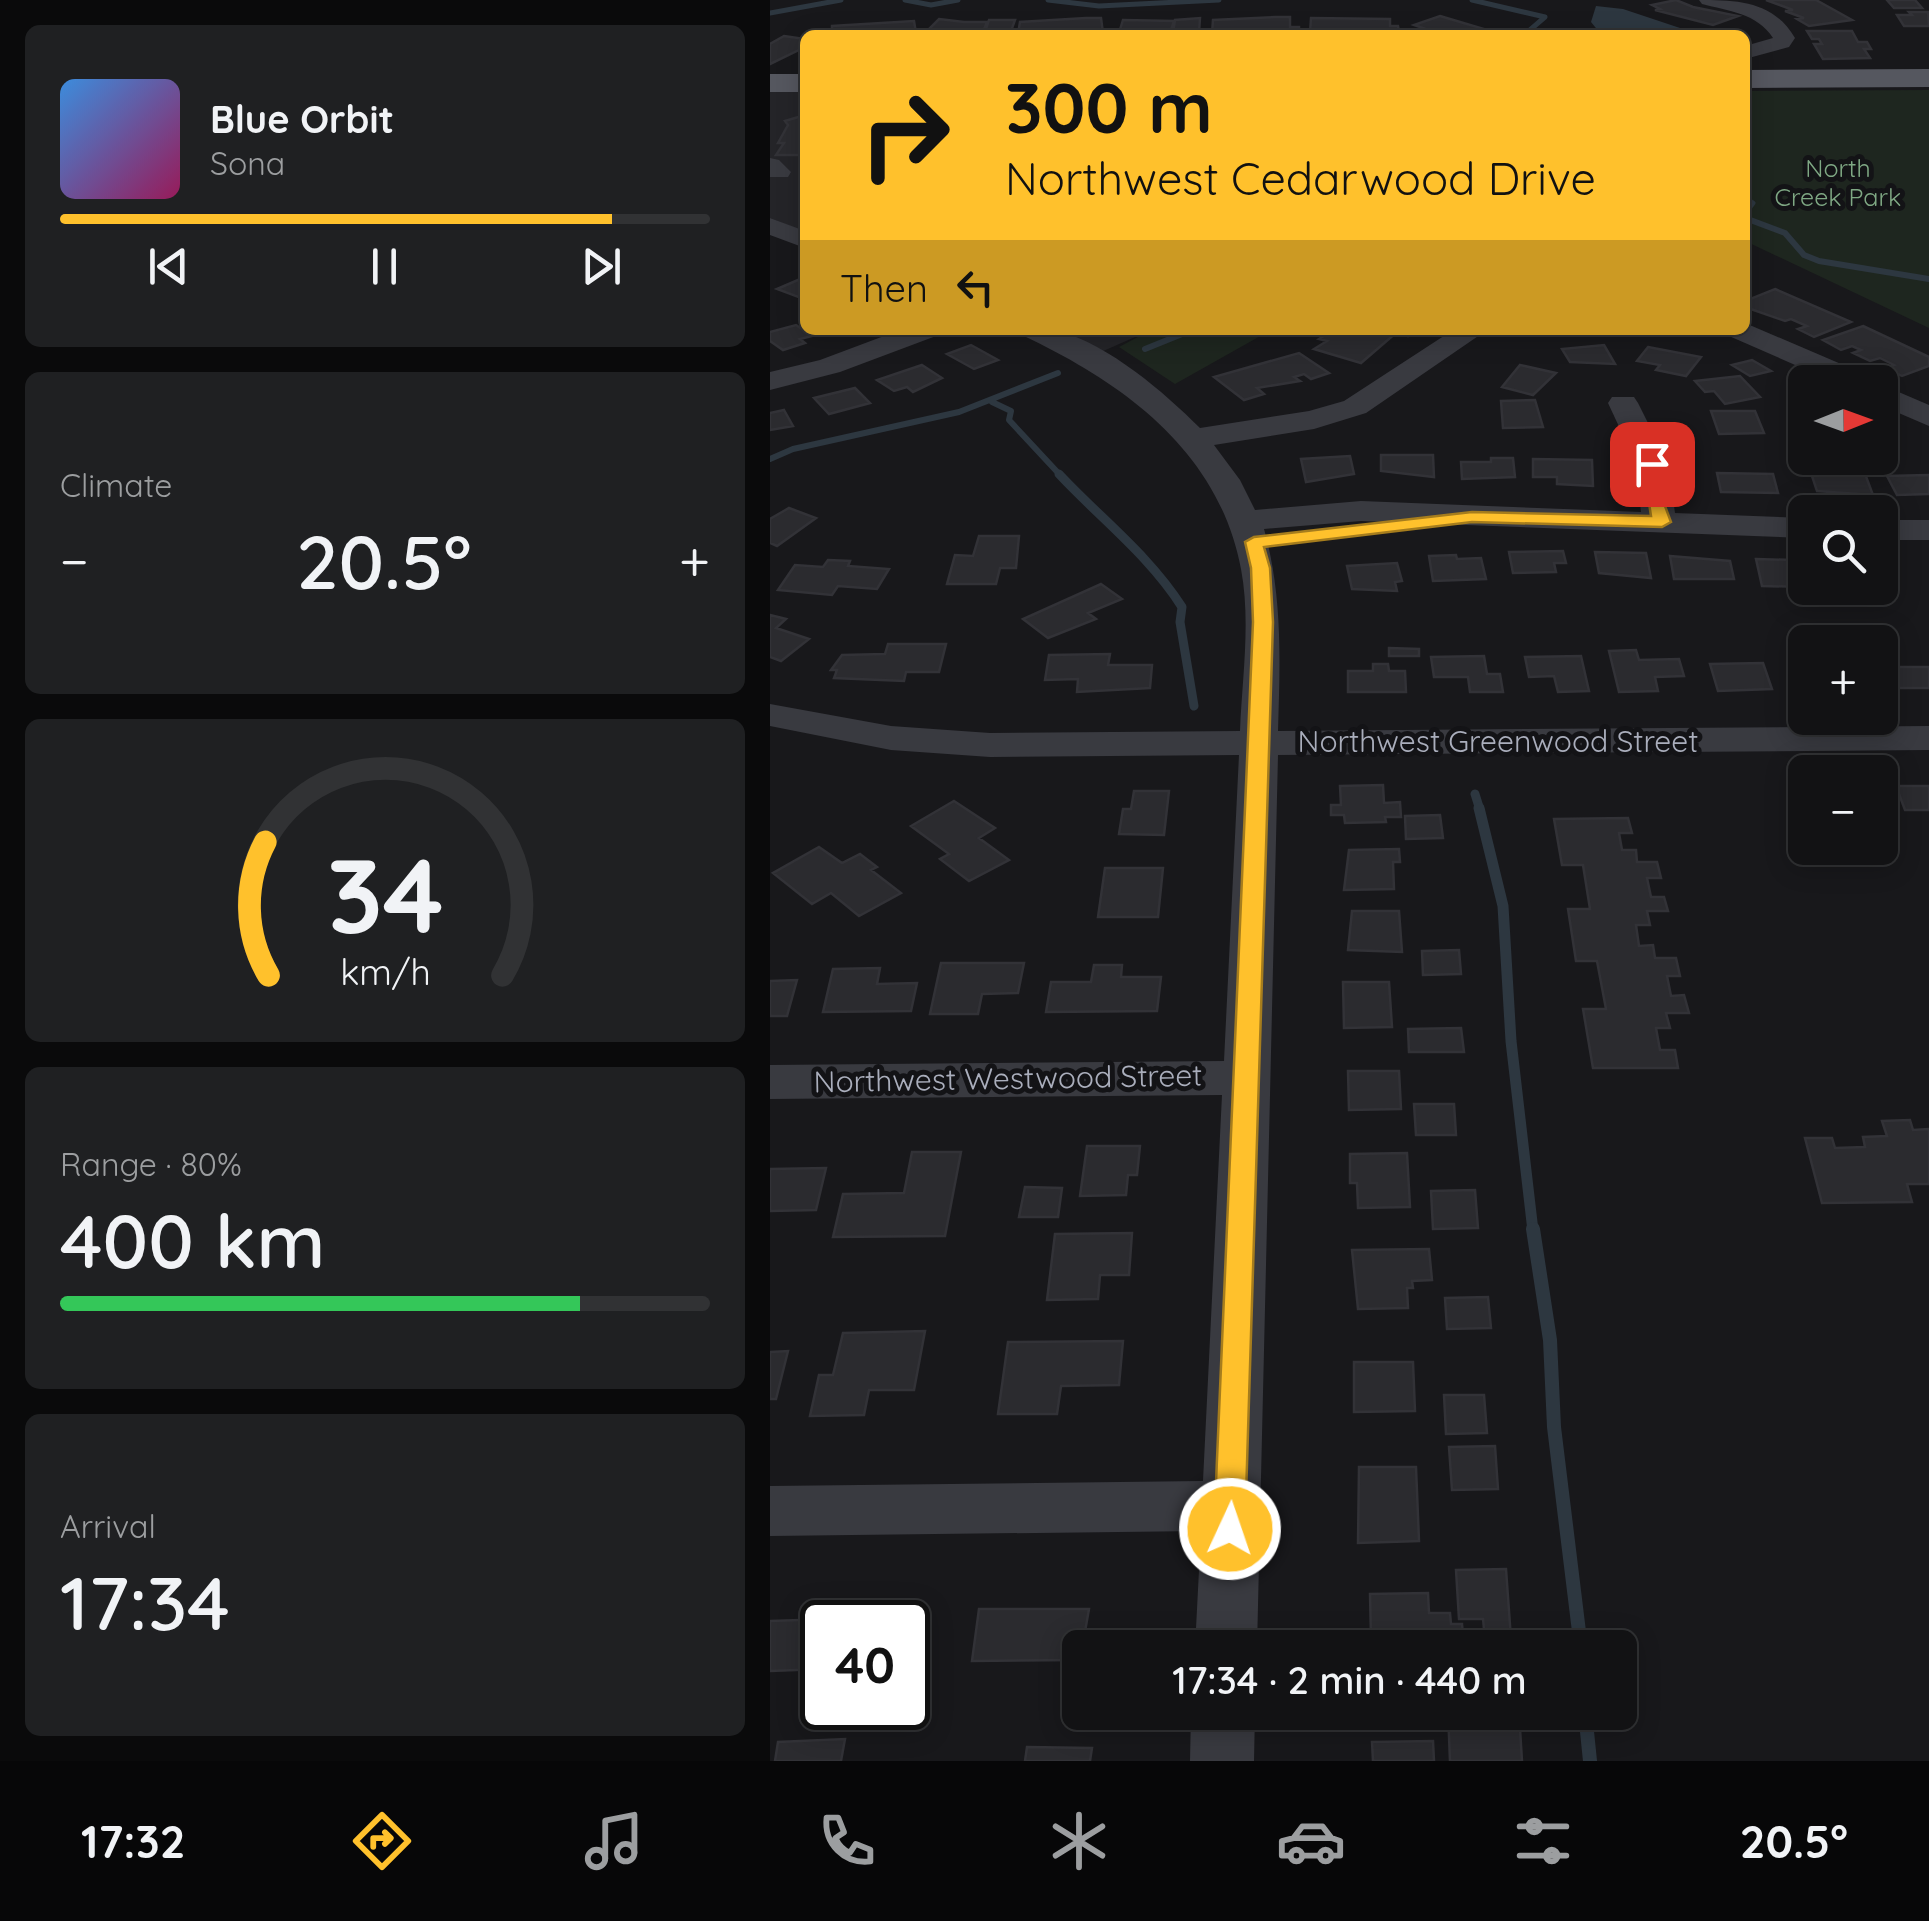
<!DOCTYPE html>
<html lang="en">
<head>
<meta charset="utf-8">
<style>
  body { margin:0; font-family:Quicksand,sans-serif; background:#1f2022; color:#f1f3f6; height:100vh; display:flex; flex-direction:column; font-size:38px; white-space:nowrap }
  * { box-sizing:border-box; margin:0 }
  p { font-size:32px; color:#9c9ea0 }
  .icon { flex:none; width:55px; height:55px; fill:none; stroke:currentColor; stroke-width:2; stroke-linecap:round; stroke-linejoin:round }
  .map { position:relative; flex:1; overflow:hidden }
  .sheet { display:flex; flex-direction:column; gap:25px; padding:25px; background:#0a0a0b; width:770px }
  .sheet>* { flex:none }
  .hud { position:absolute; left:30px; top:30px; width:950px; height:305px; border-radius:15px; box-shadow:0 5px 25px #0003,0 0 0 2px #313234; background:#ffc12c; color:#111; overflow:hidden }
  .needle { width:65px; rotate:89deg }
  .tools { position:absolute; left:1018px; top:365px; display:grid; gap:20px }
  .tools a { display:grid; place-items:center; width:110px; height:110px; border-radius:15px; background:#121214; box-shadow:0 5px 25px #0003,0 0 0 2px #313234; font-size:50px }
  .speed { position:absolute; left:30px; top:1600px; display:flex; gap:20px; font-size:50px; font-weight:700; text-align:center }
  .speed>* { display:grid; place-content:center; width:130px; height:130px; border-radius:50%; background:#121214; box-shadow:0 5px 25px #0003,0 0 0 2px #313234; line-height:1 }
  .speed .limit { border:5px solid #111; border-radius:15px; background:#fff; color:#111 }
  .pin { position:absolute; display:grid; place-items:center; width:85px; height:85px; color:#fff; margin:-42px; border-radius:20px; box-shadow:0 5px 15px #0006 }
  .me { position:absolute; width:110px; margin:-55px; rotate:3deg; stroke-linejoin:round; filter:drop-shadow(0 0 8px #0008) }
  .turn { display:flex; align-items:center; gap:35px; height:210px; padding:0 40px; font-size:45px }
  .turn .icon { width:130px; height:130px; stroke-width:2.5 }
  .turn b { display:block; font-size:70px; line-height:85px }
  .then { display:flex; align-items:center; height:95px; padding:0 40px; background:#0003; gap:20px; font-size:38px }
  .big { font-size:75px; font-weight:600; line-height:1.1 }
  .sheet .widget { flex:1; display:flex; flex-direction:column; justify-content:center; gap:15px; min-width:0; padding:0 35px; border-radius:15px; background:#1f2022 }
  .sheet .dial { align-items:center; gap:0 }
  .dial svg { height:260px; overflow:visible; fill:none; stroke:#313234; stroke-width:7; stroke-linecap:round; text-anchor:middle }
  .dial text { fill:#f1f3f6; stroke:none }
  .song { display:flex; align-items:center; gap:30px }
  .cover { width:120px; height:120px; border-radius:15px; background:linear-gradient(135deg,hsl(210 70% 55%),hsl(330 70% 35%)) }
  .played { height:10px; border-radius:5px; background:linear-gradient(90deg,#ffc12c 85%,#313234 85%) }
  .keys { display:flex; justify-content:space-around; direction:ltr }
  .heat { display:flex; justify-content:space-between; align-items:center; font-size:55px; direction:ltr }
  .charge { height:15px; border-radius:8px; background:linear-gradient(90deg,#34c759 80%,#313234 0) }
  .trip { position:absolute; left:292px; top:1630px; width:575px; height:100px; border-radius:15px; background:#121214; box-shadow:0 5px 25px #0003,0 0 0 2px #313234; font-weight:600; line-height:100px; text-align:center }
  .dock { display:flex; height:160px; justify-content:space-around; align-items:center; background:#070708; color:#9c9ea0 }
  .dock .icon { width:70px; height:70px }
  .dock .selected { color:#ffc12c }
  .dock b { font-size:45px; color:#f1f3f6 }
  main { display:flex; flex:1; min-height:0 }
  .map>svg:first-child { display:block }
  .built { fill:#242428 }
  .green { fill:#1e261f }
  .water { fill:#2d3740 }
  .lines { fill:none; stroke-linecap:round; stroke-linejoin:round }
  .stream-far4 { stroke:#2d3740; stroke-width:5 }
  .stream-far3 { stroke:#2d3740; stroke-width:6 }
  .stream-far2 { stroke:#2d3740; stroke-width:9 }
  .stream-far1 { stroke:#2d3740; stroke-width:11 }
  .stream { stroke:#2d3740; stroke-width:14 }
  .building { fill:#2b2b2f; stroke:#323237; stroke-width:2.5 }
  .minor { fill:#393a40; fill-rule:evenodd }
  .major { fill:#55575f; fill-rule:evenodd }
  .route { fill:#ffc12c; stroke:#a67d1d; stroke-width:2.5 }
  .labels { text-anchor:middle; stroke-width:10; stroke-linejoin:round; paint-order:stroke }
  .far-park-label { font-size:25px; fill:#7fa884; stroke:#131316 }
  .street-label { font-size:30px; fill:#aaaebc; stroke:#131316 }
</style>
</head>
<body>
<main>
<section class="sheet">
<div class="widget">
<div class="song"><i class="cover"></i><div><b>Blue Orbit</b><p>Sona</p></div></div>
<div class="played"></div>
<div class="keys"><svg class="icon" aria-label="previous" viewBox="0 0 24 24"><path d="M18 5L8 12l10 7zM5 5v14"/></svg><svg class="icon" aria-label="pause" viewBox="0 0 24 24"><path d="M8 5v14M16 5v14"/></svg><svg class="icon" aria-label="next" viewBox="0 0 24 24"><path d="M6 5l10 7-10 7zM19 5v14"/></svg></div>
</div>
<div class="widget"><p>Climate</p>
<div class="heat"><a>−</a><b class="big">20.5°</b><a>+</a></div>
</div>
<div class="widget dial"><svg viewBox="0 0 100 80">
<path d="M14 69A42 42 0 1 1 86 69"/>
<path d="M14 69A42 42 0 0 1 13 28" stroke="#ffc12c"/>
<text x="50" y="56" font-size="32" font-weight="700">34</text>
<text x="50" y="72" font-size="11">km/h</text>
</svg></div>
<div class="widget"><p>Range · 80%</p><b class="big">400 km</b><div class="charge"></div></div>
<div class="widget"><p>Arrival</p><b class="big">17:34</b></div>
</section>
<div class="map">
<svg width="1159" height="1761" viewBox="0 0 1159 1761">
  <rect width="100%" height="100%" fill="#18181b"/>
  <path class="built" d="M0,87H35V232L0,218Z
    M289,330H381L331,352Z"/>
  <path class="green" d="M1159,90V328L975,241V91Z
    M381,330H501L405,384L349,347Z"/>
  <path class="water" d="M826,6L853,9L910,28L830,33L821,22Z"/>
  <g class="lines">
    <path class="stream-far4" d="M135,0L161,5L188,0
      M278,0L329,6L449,0
      M702,0L775,17L754,35
      M0,13L71,0
      M975,198L983,203L977,211"/>
    <path class="stream-far3" d="M975,214L979,209
      M975,218L1015,233L1034,255L1049,261L1159,279
      M375,349L422,330
      M222,402L241,411L239,420L291,476
      M0,459L23,449L189,412L288,373"/>
    <path class="stream-far2" d="M289,474C330,518 379,555 412,607L410,622L424,706
      M705,794L710,810"/>
    <path class="stream-far1" d="M709,808L733,906L741,1041L763,1231"/>
    <path class="stream" d="M763,1229L780,1340L784,1427L811,1648
      M815,1712L820,1761"/>
  </g>
  <path class="building" d="M906,0L923,7L968,16L943,25L885,10L890,9L882,5Z
    M996,0H1046L1082,20L1039,26L1027,19L1034,18L1015,11L1023,10Z
    M1117,0H1145L1152,8H1124Z
    M1139,12H1158L1159,26H1134L1127,15H1142Z
    M670,16L714,29L696,35H673L644,25Z
    M505,17H520V27H529V32L442,33L443,20Z
    M316,18H331L333,33L248,34L250,22Z
    M430,18L429,33H403L405,20Z
    M541,18L620,19V26H628L629,32L540,33Z
    M169,19L194,22H217L212,34H154Z
    M219,20H245L240,34L215,32Z
    M353,20L404,21L400,33H349Z
    M144,21L146,33L62,35V26Z
    M1037,31H1082L1088,42H1097L1101,49H1094L1100,58L1053,59L1044,44H1052L1049,39H1042Z
    M14,36L35,39V47L0,64V44Z
    M35,115V155H6L14,143H8L18,125L15,121Z
    M35,277V296L31,298L7,289Z
    M1005,289L1081,322L1044,337L1028,329L1037,326L1021,319L1015,321L975,307V301Z
    M26,325L42,336L30,339L35,343L13,350L0,341V332Z
    M1093,326L1159,357V366L1132,376L1116,368L1124,365L1110,358L1100,361L1083,353L1091,350L1082,346L1071,350L1053,340Z
    M579,330H647L638,336L627,332L591,363L544,349L557,341L549,339L560,332L571,335Z
    M201,345L228,360L204,369L177,354Z
    M834,345L845,364L800,362L792,349Z
    M878,347L931,357L916,376L886,370L890,365L867,361Z
    M529,353L559,373L541,379L534,374L524,377L530,381L487,388L494,394L474,400L444,377Z
    M982,360L1001,371L980,376L962,365Z
    M152,365L172,378L143,392L137,387L124,391L107,380Z
    M750,365L786,373L763,395L732,387Z
    M970,376L990,397L955,404L944,391L935,392L925,381Z
    M85,388L100,403L59,414L44,398Z
    M765,400L773,427L733,428L731,401Z
    M14,410L23,426L0,430V413Z
    M941,411H985L994,433L949,434Z
    M611,455H663L664,477L611,471Z
    M580,456L584,474L536,482L531,459Z
    M721,458H743L745,477L692,479L691,462H721Z
    M763,459L822,460L823,486L787,484V477H763Z
    M1040,470L1094,471L1103,495L1047,491Z
    M947,473L1003,474L1008,493L951,492Z
    M1159,475V494L1127,495L1117,476Z
    M19,508L46,518L7,546L0,543V519Z
    M209,536H249L246,568H230L226,584H177L185,555L203,556Z
    M793,551L796,563H784L786,572L743,573L739,552Z
    M825,552L876,553L881,578L829,573Z
    M686,555L687,559L711,558L716,579L663,581L659,556Z
    M900,556L960,561L964,579H904Z
    M986,559L1023,560L1025,566H1035V587L992,586Z
    M58,560L80,561L78,566L119,569L107,589L68,586L62,595L8,590L25,565L53,567Z
    M627,563L632,581L625,582L627,591L582,589L577,566Z
    M1110,564H1119L1127,586H1110Z
    M331,584L352,599L318,613L326,619L278,638L253,619Z
    M0,615L16,619L6,628L39,639L11,661L0,657Z
    M118,644H176L169,672H136L134,681L64,678L67,670H61L72,655L115,654Z
    M619,648L649,649V656H619Z
    M866,650L869,660L909,659L914,676L885,677L888,691L849,692L839,651Z
    M340,654L338,665H382L380,688L307,692L308,679L275,680L279,655Z
    M714,656L717,674H730L733,692H700L698,677H664L661,657Z
    M811,656L819,691L788,692L784,676L759,677L755,657Z
    M993,663L1002,689L948,691L940,664Z
    M603,664H618L619,671H635L636,692H578V671H603Z
    M1119,667H1159V688H1127Z
    M613,785L614,803L630,802L631,817H615L616,822L575,823L574,815H561V805H571L570,786Z
    M1126,786H1159V810H1135Z
    M364,791H399L394,835L349,834L353,809H361Z
    M184,801L225,828L209,838L239,860L199,881L170,859L179,854L141,826Z
    M670,815L673,838L636,839L635,816Z
    M858,818L862,833H849L852,850H866L867,862H887L891,878H877L881,897H894L898,911H877L880,925H866L869,946L883,945L885,958H906L910,976H897L901,996L914,995L919,1013H896L900,1028H886L890,1050H905L908,1068H823L813,1009H836L827,961H806L798,909H820L813,865H792L784,819Z
    M49,847L72,863L90,854L107,867L101,870L131,893L89,916L61,893L42,904L3,873Z
    M629,849L630,862H623L624,889L574,890L579,850Z
    M335,868H393L388,917H328Z
    M582,911H629L632,952L578,950Z
    M689,950L691,974L653,975L652,951Z
    M171,963H254L248,993L212,994L208,1014H160Z
    M324,965H352L351,977H391L387,1011L276,1012L281,982H321Z
    M110,968L107,984L147,983L141,1011L53,1012L63,969Z
    M27,980L17,1016H0V981Z
    M573,982H619L622,1027L574,1028Z
    M691,1028L694,1052H639L638,1029Z
    M578,1071H629L631,1109L579,1110Z
    M644,1104H684L686,1135H646Z
    M1140,1120L1143,1130L1159,1129V1184H1137L1142,1202L1052,1203L1035,1138H1062L1065,1148L1095,1147L1093,1137L1117,1136L1112,1121Z
    M317,1146H370L367,1175H358L356,1195L310,1196Z
    M142,1152H191L175,1236L63,1237L73,1194L134,1193Z
    M637,1153L640,1207L588,1208L587,1183H580V1154Z
    M56,1168L46,1210L0,1211V1169Z
    M255,1187L292,1188L288,1217H249Z
    M705,1190L708,1228L663,1229L661,1191Z
    M362,1233L359,1275H330L328,1299L277,1300L285,1234Z
    M659,1249L662,1280L642,1281L643,1288H637L638,1308L588,1309L582,1250Z
    M718,1297L721,1328L677,1329L675,1298Z
    M155,1331L144,1390H99L94,1415L40,1416L49,1375H63L73,1333Z
    M353,1341L349,1385L291,1386L287,1414H228L238,1342Z
    M18,1351L6,1399H0V1352Z
    M584,1362H643L645,1411L584,1412Z
    M674,1395H714L717,1433L676,1434Z
    M725,1446L728,1489L682,1490L679,1447Z
    M589,1467H646L649,1541L588,1543Z
    M736,1569L741,1639H715L713,1619H689L686,1570Z
    M658,1593L659,1613H680L681,1624H692L694,1648H596V1638H601L600,1594Z
    M209,1609H319L310,1660L202,1661Z
    M92,1618L91,1622H52V1669L0,1671V1621Z
    M678,1712H749L752,1761H680Z
    M75,1739L71,1761H5L8,1742Z
    M663,1741L664,1761H603L602,1742Z
    M257,1747L322,1748L320,1761H255Z"/>
  <g class="lines">
    <path class="minor" d="M929,0C968,0 1003,1 1025,38L1019,47L975,59V46L1003,38C987,13 958,11 932,4Z
      M0,158L9,160L21,172L18,177H0Z
      M0,218L35,231V248L0,235Z
      M975,323L1099,376L1103,382H1064L959,336L955,330H975Z
      M130,330H170L166,336L70,372L0,390V372L50,360Z
      M250,330C262,330 277,328 289,331C339,345 394,392 430,428L539,411L574,401L683,330H717L596,413L544,429L444,445L470,480L485,510L591,501L871,512L866,463L838,403L842,397H864L868,403L898,463L905,513L1035,518V538L591,521L494,529C513,597 510,662 508,731L1159,726V750L508,755L487,1648H425L431,1531L0,1536V1486L433,1481L452,1095L0,1099V1065L454,1061L469,755L220,757L121,750L0,726V704L121,726L220,733L470,731C472,679 481,622 471,569C449,452 355,384 254,336Z
      M1110,384L1159,405V426L1110,405Z
      M1110,520H1159V540H1110Z
      M421,1712H485L484,1761H420Z"/>
    <path class="major" d="M1159,69V87L975,88V70Z
      M0,74H35V92H0Z"/>
  </g>
  <path class="route" d="M882,458L891,464L895,506L901,522L892,527L702,522L494,547L500,568L503,622L475,1529L471,1539L460,1543L448,1539L444,1529L483,622L481,568L475,542L484,537L702,512L881,516L873,464Z"/>
  <g class="labels">
    <g class="far-park-label">
      <text x="1068" y="177">North<tspan x="1068" dy="29">Creek Park</tspan></text>
    </g>
    <g class="street-label">
      <text x="728" y="752">Northwest Greenwood Street</text>
      <text transform="translate(238 1079) rotate(-1)" y="10">Northwest Westwood Street</text>
    </g>
  </g>
</svg>
<div class="tools">
<a><svg class="needle" viewBox="-14 -14 28 28"><path d="M0-13l5 13h-10z" fill="#e53935"/><path d="M0 13l5-13h-10z" fill="#9c9ea0"/></svg></a>
<a><svg class="icon" aria-label="search" viewBox="0 0 24 24"><circle cx="10" cy="10" r="6"/><path d="M15 15l6 6"/></svg></a>
<a>+</a>
<a>−</a>
</div>
<div class="speed"><div class="limit">40</div></div>
<div class="pin" style="left:882px;top:464px;background:#d93025"><svg class="icon" aria-label="arrive" viewBox="0 0 24 24"><path d="M6 21V4h12l-3 4 3 4H6"/></svg></div>
<svg class="me" style="left:460px;top:1529px" viewBox="-20 -20 40 40"><circle r="17" fill="#ffc12c" stroke="#fff" stroke-width="3"/><path d="M0-11L8 9 0 5-8 9z" fill="#fff"/></svg>
<div class="trip">17:34 · 2 min · 440 m</div>
<div class="hud">
<div class="turn"><svg class="icon" aria-label="right" viewBox="0 0 24 24"><path d="M7 20v-9h11M14 6l5 5-5 5"/></svg><div><b>300 m</b>Northwest Cedarwood Drive</div></div>
<div class="then">Then<svg class="icon" aria-label="left" viewBox="0 0 24 24"><path d="M17 20v-9H6M10 6l-5 5 5 5"/></svg></div>
</div>
</div>
</main>
<nav class="dock">
<b>17:32</b>
<svg class="icon selected" aria-label="directions" viewBox="0 0 24 24"><path d="M12 3l9 9-9 9-9-9zM9 14v-3h6M13 9l2 2-2 2"/></svg>
<svg class="icon" aria-label="music" viewBox="0 0 24 24"><path d="M9 18V5l10-2v13"/><circle cx="6" cy="18" r="3"/><circle cx="16" cy="16" r="3"/></svg>
<svg class="icon" aria-label="phone" viewBox="0 0 24 24"><path d="M5 4h4l2 5-3 2q2 4 5 5l2-3 5 2v4C11 20 4 13 5 4z"/></svg>
<svg class="icon" aria-label="climate" viewBox="0 0 24 24"><path d="M12 3v18M4 7l16 10M4 17L20 7"/></svg>
<svg class="icon" aria-label="car" viewBox="0 0 24 24"><path d="M5 17H2v-5l4-1 3-4h7l3 4 3 1v5h-3M9 17h6M6 11h13"/><circle cx="7" cy="17" r="2"/><circle cx="17" cy="17" r="2"/></svg>
<svg class="icon" aria-label="filters" viewBox="0 0 24 24"><path d="M4 7h16M4 17h16"/><circle cx="9" cy="7" r="2"/><circle cx="15" cy="17" r="2"/></svg>
<b>20.5°</b>
</nav>
</body>
</html>
